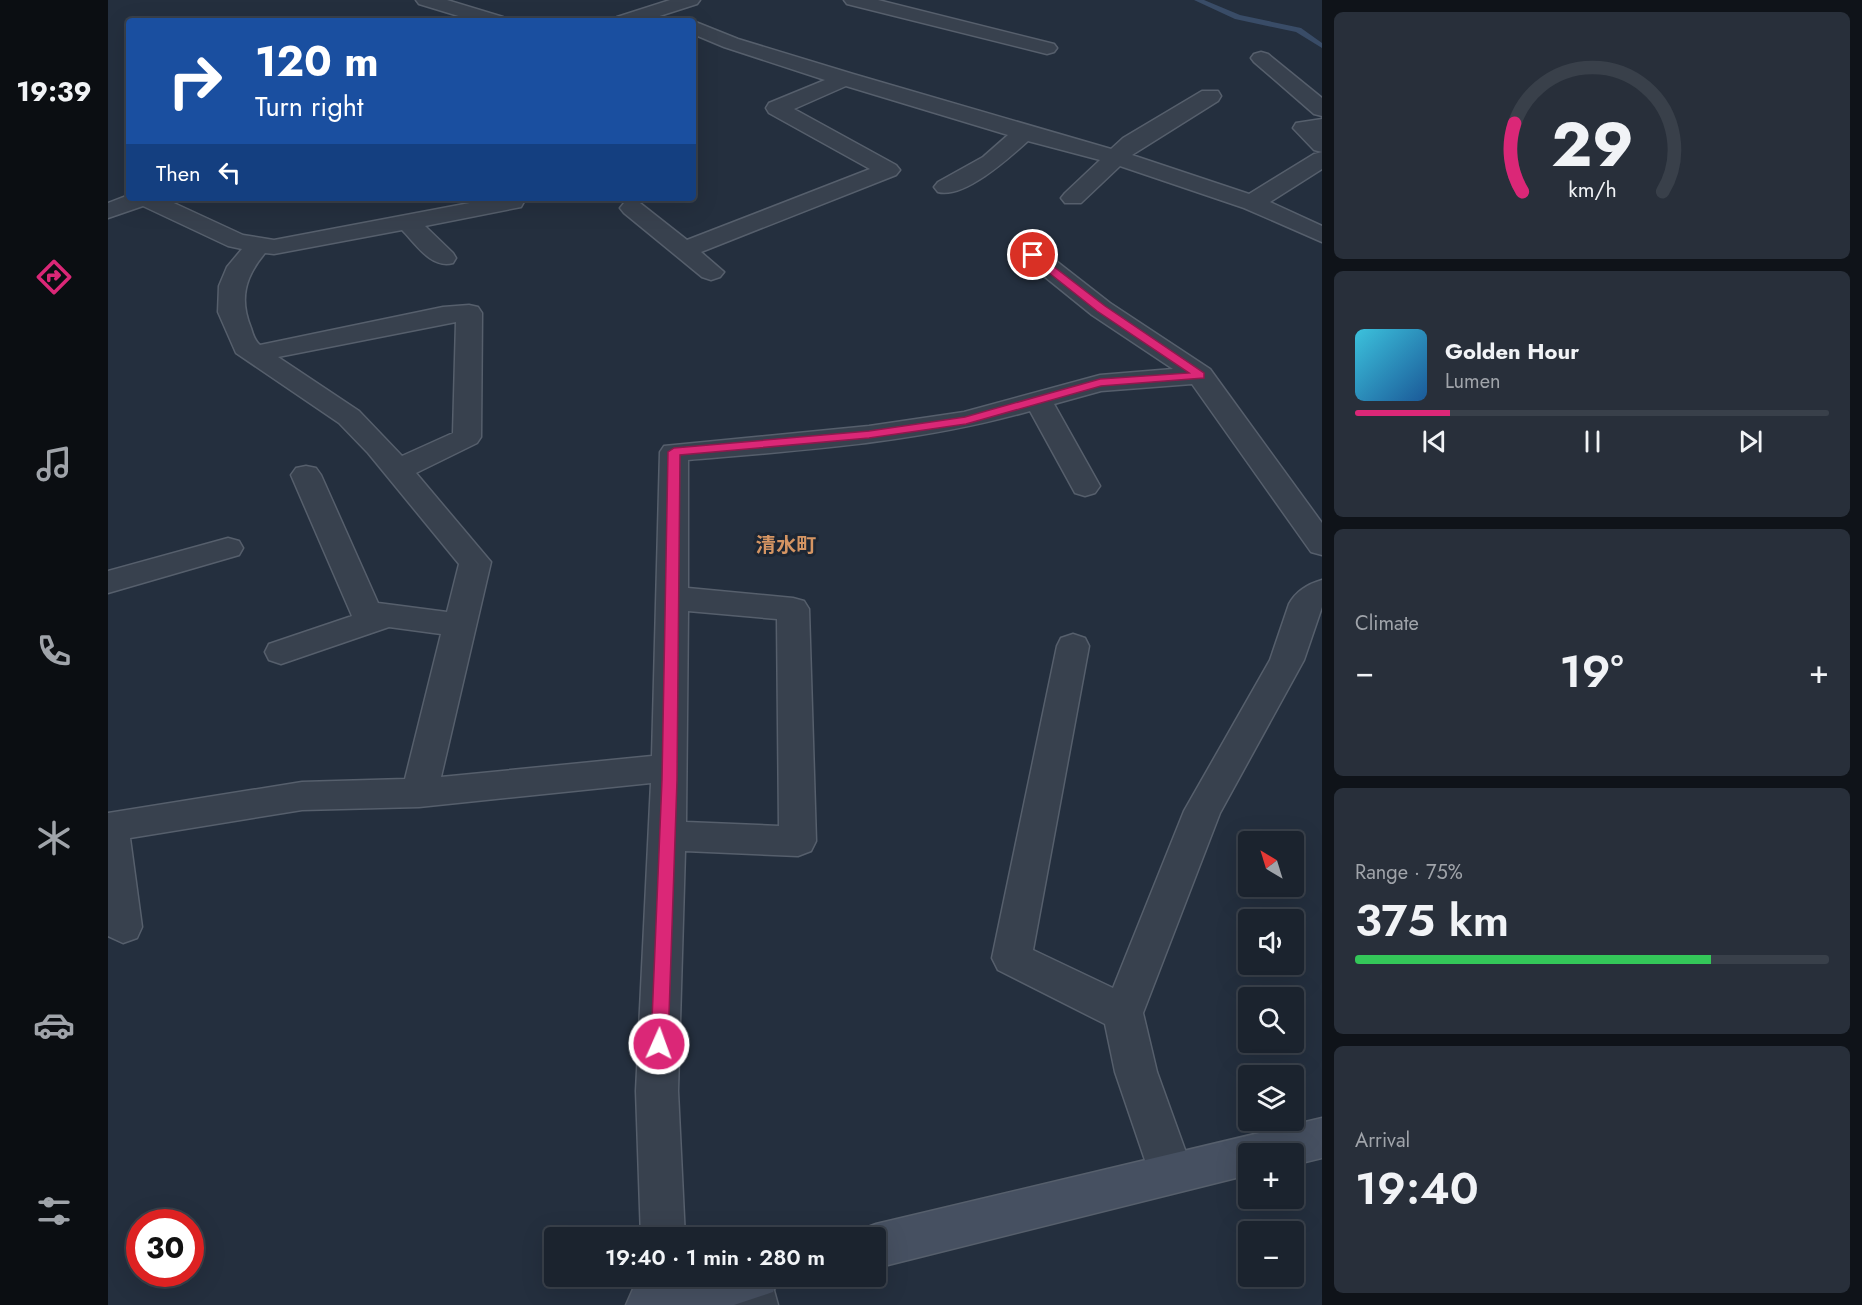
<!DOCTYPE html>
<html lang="en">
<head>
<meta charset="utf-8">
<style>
  body { margin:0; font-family:Jost,"Noto Sans JP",sans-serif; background:#282f3a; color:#f1f3f6; height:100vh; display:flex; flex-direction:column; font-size:22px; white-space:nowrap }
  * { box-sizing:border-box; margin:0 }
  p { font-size:20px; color:#a0a4aa }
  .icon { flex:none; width:33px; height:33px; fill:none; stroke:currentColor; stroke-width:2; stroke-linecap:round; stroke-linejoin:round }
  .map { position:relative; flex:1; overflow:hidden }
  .drawer { display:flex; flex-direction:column; gap:12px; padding:12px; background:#0f1319; width:540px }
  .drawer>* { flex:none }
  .top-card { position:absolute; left:18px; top:18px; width:570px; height:183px; border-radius:6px; box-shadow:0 6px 24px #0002,0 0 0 2px #39404a; background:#1a4fa0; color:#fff; overflow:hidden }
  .needle { width:39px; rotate:322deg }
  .buttons { position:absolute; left:1130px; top:831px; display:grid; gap:12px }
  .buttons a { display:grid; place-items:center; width:66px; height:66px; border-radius:6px; background:#1b232e; box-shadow:0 6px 24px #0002,0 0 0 2px #39404a; font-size:30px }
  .speed { position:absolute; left:18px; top:1209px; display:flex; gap:12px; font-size:30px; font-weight:700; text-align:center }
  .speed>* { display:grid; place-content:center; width:78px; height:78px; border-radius:50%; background:#1b232e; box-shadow:0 6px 24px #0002,0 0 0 2px #39404a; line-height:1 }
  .speed .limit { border:9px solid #d22; background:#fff; color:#111 }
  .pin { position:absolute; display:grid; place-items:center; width:51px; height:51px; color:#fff; margin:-26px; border:3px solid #fff; border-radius:50%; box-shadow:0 2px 6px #0007 }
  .me { position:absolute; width:66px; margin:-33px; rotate:2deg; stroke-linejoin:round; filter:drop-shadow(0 0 4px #0008) }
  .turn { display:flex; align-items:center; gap:21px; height:126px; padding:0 30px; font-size:27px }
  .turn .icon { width:78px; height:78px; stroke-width:2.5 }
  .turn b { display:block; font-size:42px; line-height:51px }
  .then { display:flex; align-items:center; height:57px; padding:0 30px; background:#0003; gap:12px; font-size:22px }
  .big { font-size:45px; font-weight:600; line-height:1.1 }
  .drawer .widget { flex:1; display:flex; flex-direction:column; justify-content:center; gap:9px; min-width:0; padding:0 21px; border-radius:9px; background:#282f3a }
  .drawer .dial { align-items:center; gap:0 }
  .dial svg { height:156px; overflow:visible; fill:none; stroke:#39404a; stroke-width:7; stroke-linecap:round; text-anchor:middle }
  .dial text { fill:#f1f3f6; stroke:none }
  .song { display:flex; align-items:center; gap:18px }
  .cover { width:72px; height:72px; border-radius:9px; background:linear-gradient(135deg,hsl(190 70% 55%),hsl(210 70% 35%)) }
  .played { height:6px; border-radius:3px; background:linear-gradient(90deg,#db2777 20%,#39404a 20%) }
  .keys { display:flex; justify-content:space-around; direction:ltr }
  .heat { display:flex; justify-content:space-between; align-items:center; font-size:33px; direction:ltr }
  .charge { height:9px; border-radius:4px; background:linear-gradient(90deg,#34c759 75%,#39404a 0) }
  .trip { position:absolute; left:436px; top:1227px; width:342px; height:60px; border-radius:6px; background:#1b232e; box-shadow:0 6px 24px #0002,0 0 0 2px #39404a; font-weight:600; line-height:60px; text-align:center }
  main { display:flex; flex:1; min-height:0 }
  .tab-bar { display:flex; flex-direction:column; width:108px; justify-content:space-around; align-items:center; background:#0b0e12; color:#a0a4aa }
  .tab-bar .icon { width:42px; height:42px }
  .tab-bar .active { color:#db2777 }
  .tab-bar b { font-size:27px; color:#f1f3f6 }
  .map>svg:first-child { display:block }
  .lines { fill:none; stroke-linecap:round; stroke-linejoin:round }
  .stream { fill:#394c67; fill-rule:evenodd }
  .street-casing { stroke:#565f6c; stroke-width:3 }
  .secondary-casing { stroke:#565f6c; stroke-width:3 }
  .street { fill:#38414e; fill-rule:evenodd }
  .secondary { fill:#465061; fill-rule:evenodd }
  .route { fill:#db2777; stroke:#8e194d; stroke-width:1.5 }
  .labels { text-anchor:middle; stroke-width:6; stroke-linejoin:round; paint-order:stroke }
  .quarter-label { font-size:20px; font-weight:bold; fill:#d59563; stroke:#1d2633 }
</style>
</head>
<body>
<main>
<nav class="tab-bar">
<b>19:39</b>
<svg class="icon active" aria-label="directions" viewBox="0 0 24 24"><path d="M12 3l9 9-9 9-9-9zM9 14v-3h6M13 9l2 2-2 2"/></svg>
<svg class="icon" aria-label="music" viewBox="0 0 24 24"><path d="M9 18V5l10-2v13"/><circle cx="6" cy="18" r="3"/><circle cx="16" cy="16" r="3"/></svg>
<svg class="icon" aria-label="phone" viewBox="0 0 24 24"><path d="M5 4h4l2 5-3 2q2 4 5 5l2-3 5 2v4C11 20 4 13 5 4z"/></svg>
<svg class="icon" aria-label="climate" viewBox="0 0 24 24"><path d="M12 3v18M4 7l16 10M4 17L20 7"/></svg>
<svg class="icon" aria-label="car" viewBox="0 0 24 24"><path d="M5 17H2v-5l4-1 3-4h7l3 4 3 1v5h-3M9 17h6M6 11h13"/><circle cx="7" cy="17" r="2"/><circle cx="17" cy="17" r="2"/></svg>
<svg class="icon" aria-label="filters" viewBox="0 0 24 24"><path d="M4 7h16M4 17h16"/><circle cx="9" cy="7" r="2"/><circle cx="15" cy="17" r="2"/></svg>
</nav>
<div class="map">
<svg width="1214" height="1305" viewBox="0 0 1214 1305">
  <rect width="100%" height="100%" fill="#242f3e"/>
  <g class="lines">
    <path class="stream" d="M1086,0H1096L1132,15L1193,28L1214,43V48L1188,32L1127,19Z"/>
    <defs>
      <path id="street" d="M308,0H339L395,17L398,21H367L311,4Z
        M562,0H592L589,4L536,21H506L509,17Z
        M736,0H770L946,44L949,48L946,52L939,54L739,4Z
        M585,21L630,39L745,74L1003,149L1015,138L1094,91H1110L1113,96L1110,101L1024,155L1141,194L1206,154L1214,152V169L1162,202L1214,226V242L1136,208L1012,166L973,203H957L953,198L957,193L992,160L920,141C901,158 856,199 830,192L826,187L830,182L875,157L900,135L738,86L686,109L788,165L792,170L788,175L593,252L616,272L612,277L603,280L594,277L516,213L512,208L516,203L524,201L532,203L579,240L762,169L661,113L658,108L661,103L717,80L616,47L585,34Z
        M1153,52L1160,54L1214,98V116L1206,114L1146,62L1143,58L1146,54Z
        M1214,119V152L1206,150L1185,128L1188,123Z
        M21,195V198H55L135,235L166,240L388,198H418L413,207L317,226L345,253L348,258L345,263C323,269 308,244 294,230L166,254L157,253C137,277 131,299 143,328C145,335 147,341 152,345L335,307L361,305L370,307L374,313L373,437L369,443L308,473L383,562L333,777L544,756L552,452L556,446L761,426L856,412L992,375L1065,369L984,315L916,260L913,255L916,250L925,248L934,250L1002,303L1102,369L1214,523V555L1203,552L1084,384L993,391L946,404L992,486L987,493L977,496L967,493L922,411C809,443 696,450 580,460V588L685,598L696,601L701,609L708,841L703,851L690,856L577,851L570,1091L577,1238H533L528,1091L543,783L311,807L194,810L22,838L34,927L29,938L15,943L0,936V813L194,782L297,779L333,634L281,627L173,664L161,660L157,652L161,644L244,616L183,475L188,468L198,466L208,468L213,475L270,603L339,612L351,564L260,453L231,423L128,353L110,312L111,286L119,267L134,249L120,246L35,206L0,218V203ZM348,322L345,433L294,456L251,411L170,357ZM580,611L669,619L671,826L578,822Z
        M120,538L131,541L135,548L131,555L0,593V571Z
        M1214,580V607L1196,660L1112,813L1035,1013L1049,1072L1085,1172L1078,1187L1063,1193L1048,1187L1041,1172L1007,1072L997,1024L890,970L884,958L949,646L953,638L965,634L977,638L981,646L925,950L1005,988L1076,811L1162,660L1181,604C1188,591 1200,584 1214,580Z
        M618,1276H662L670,1305H624Z"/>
      <path id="secondary" d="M1214,1118V1158L1185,1165V1154H1140V1175L768,1268V1238H749L752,1230L768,1224Z
        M561,1276H672L665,1292L626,1305H518L525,1289Z"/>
    </defs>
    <use href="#street" class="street-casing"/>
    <use href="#secondary" class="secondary-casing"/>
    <use href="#street" class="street"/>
    <use href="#secondary" class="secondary"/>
  </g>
  <path class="route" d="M921,253H928L997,306L1096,373V378L993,386L858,424L761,438L572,455L569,780L560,1044L557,1050L551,1052L545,1050L543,1044L554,780L560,452L566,448L761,431L857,417L992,379L1081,373L989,311L921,257Z"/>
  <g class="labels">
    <g class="quarter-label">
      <text x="678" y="552">清水町</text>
    </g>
  </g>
</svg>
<div class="buttons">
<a><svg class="needle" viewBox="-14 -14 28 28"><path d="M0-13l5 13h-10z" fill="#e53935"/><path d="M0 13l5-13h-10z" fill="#a0a4aa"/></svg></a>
<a><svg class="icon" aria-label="sound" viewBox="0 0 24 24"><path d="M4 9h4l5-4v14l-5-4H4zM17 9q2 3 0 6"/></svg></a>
<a><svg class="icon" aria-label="search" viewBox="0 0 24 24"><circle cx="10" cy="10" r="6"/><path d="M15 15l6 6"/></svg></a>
<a><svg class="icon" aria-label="layers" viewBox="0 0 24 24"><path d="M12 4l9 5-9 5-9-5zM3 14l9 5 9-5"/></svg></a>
<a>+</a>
<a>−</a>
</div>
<div class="speed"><div class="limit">30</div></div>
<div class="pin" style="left:925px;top:255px;background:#d93025"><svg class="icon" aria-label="arrive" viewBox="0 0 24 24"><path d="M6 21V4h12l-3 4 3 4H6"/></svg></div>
<svg class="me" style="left:551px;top:1044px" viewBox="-20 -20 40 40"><circle r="17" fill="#db2777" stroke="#fff" stroke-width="3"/><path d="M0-11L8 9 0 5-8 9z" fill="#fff"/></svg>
<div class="trip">19:40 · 1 min · 280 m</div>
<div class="top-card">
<div class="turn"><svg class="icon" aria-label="right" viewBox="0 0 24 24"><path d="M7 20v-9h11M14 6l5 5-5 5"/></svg><div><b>120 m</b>Turn right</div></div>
<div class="then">Then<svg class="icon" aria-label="left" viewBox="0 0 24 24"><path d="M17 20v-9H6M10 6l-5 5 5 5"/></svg></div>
</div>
</div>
<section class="drawer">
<div class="widget dial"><svg viewBox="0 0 100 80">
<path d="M14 69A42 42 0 1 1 86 69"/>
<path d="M14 69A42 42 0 0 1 10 34" stroke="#db2777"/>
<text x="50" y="56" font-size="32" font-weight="700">29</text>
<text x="50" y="72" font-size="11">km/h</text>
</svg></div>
<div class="widget">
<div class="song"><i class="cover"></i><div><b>Golden Hour</b><p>Lumen</p></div></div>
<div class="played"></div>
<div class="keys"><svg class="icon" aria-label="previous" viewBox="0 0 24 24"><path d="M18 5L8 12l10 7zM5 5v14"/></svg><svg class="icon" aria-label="pause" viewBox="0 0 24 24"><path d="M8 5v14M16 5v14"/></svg><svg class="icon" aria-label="next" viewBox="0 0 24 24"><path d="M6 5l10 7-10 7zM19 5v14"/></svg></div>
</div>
<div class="widget"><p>Climate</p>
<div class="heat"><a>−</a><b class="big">19°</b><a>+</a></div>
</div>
<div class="widget"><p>Range · 75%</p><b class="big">375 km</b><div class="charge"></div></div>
<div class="widget"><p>Arrival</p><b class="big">19:40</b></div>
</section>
</main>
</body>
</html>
